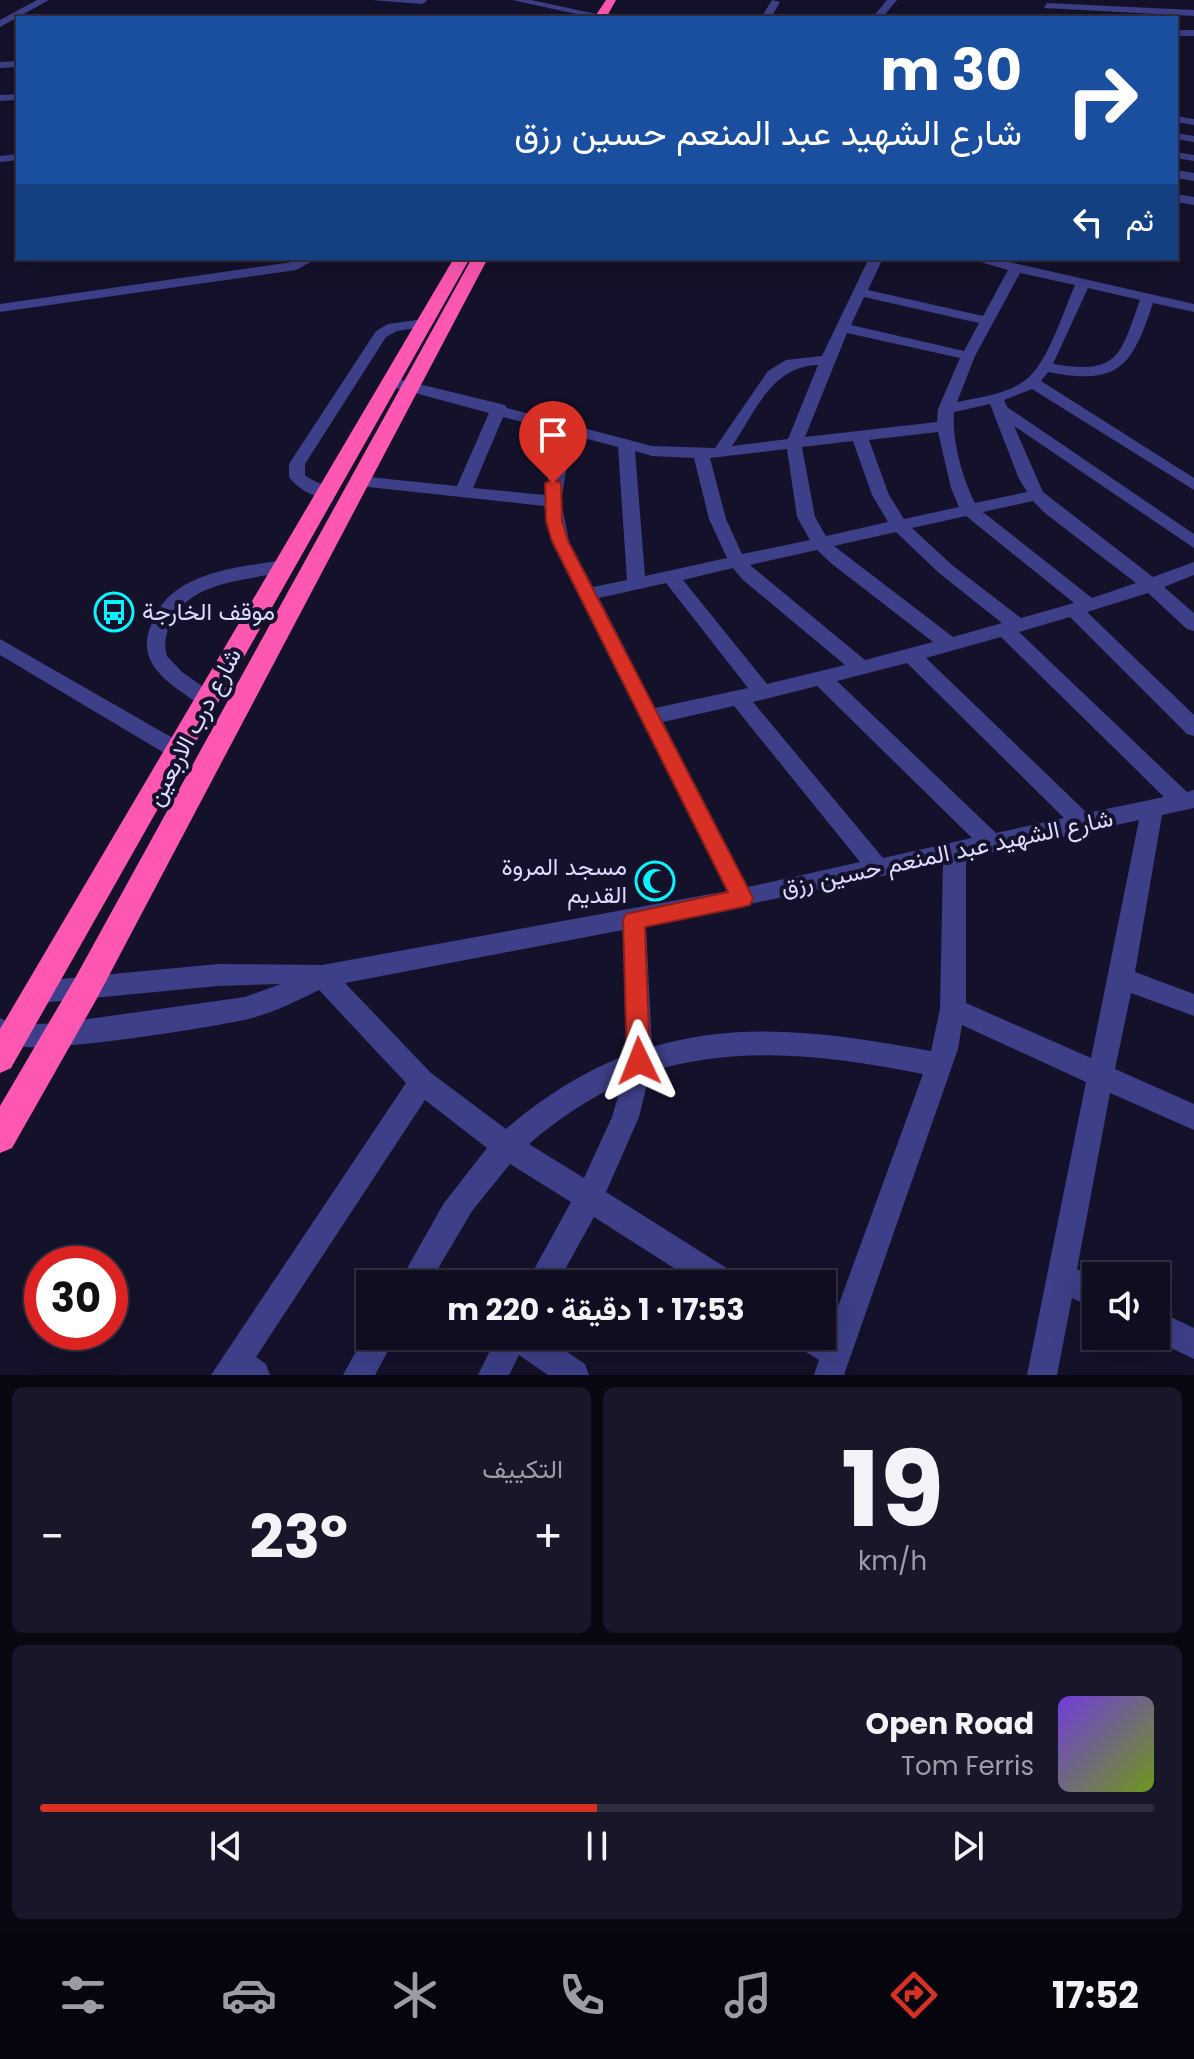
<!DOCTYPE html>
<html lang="ar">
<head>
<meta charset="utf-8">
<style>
  body { margin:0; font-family:Poppins,Vazirmatn,sans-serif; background:#181629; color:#f1f3f6; direction:rtl; height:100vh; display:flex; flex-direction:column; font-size:30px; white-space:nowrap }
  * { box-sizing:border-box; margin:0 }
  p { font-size:26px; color:#9b9ca5 }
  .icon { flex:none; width:44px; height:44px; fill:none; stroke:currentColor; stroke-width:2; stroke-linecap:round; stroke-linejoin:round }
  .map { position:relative; height:1375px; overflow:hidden; direction:ltr }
  .sheet { display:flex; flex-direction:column; gap:12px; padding:12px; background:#080712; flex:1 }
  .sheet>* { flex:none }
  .top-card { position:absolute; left:16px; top:16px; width:1162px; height:244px; border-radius:0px; box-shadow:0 8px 32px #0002,0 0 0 2px #2f2d3e; direction:rtl; background:#1a4fa0; color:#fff; overflow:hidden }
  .buttons { position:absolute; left:1082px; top:1262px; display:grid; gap:16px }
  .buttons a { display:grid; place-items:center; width:88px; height:88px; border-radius:0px; background:#0f0d20; box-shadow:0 8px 32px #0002,0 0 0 2px #2f2d3e; font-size:40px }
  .speed { position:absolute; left:24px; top:1246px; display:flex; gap:16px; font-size:40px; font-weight:700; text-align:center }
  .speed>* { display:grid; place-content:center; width:104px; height:104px; border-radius:50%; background:#0f0d20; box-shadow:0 8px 32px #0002,0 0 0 2px #2f2d3e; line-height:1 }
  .speed .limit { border:12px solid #d22; background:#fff; color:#111 }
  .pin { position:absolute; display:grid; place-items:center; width:68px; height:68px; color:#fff; margin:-82px -34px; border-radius:50% 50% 50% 0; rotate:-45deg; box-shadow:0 0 8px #0007 }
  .pin .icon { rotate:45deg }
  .me { position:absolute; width:88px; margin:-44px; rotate:358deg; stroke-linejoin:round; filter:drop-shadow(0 0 6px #0008) }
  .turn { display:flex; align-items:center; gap:28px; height:168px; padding:0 24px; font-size:36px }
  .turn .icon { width:104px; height:104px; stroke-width:2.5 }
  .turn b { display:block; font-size:56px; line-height:68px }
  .then { display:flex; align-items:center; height:76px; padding:0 24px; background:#0003; gap:16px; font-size:30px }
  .big { font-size:60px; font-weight:700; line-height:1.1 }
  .sheet .card { flex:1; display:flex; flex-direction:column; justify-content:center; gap:12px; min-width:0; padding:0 28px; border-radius:12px; background:#181629 }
  .sheet .dial { align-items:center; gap:0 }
  .dial b { font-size:104px; line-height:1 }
  .song { display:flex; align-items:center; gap:24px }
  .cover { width:96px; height:96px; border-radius:12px; background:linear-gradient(135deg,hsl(260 70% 55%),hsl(80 70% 35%)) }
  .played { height:8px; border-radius:4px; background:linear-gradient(90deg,#d93025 50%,#2f2d3e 50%) }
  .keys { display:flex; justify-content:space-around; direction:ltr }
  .heat { display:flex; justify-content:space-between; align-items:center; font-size:44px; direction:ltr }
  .sheet .tiles { flex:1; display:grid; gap:12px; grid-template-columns:1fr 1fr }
  .card:last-child { grid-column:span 2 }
  .trip { position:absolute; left:356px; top:1270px; width:480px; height:80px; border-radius:0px; background:#0f0d20; box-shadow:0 8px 32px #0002,0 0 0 2px #2f2d3e; font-weight:700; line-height:80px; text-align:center; direction:rtl }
  .tabs { display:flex; height:128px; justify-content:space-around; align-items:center; background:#06050d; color:#9b9ca5 }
  .tabs .icon { width:56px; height:56px }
  .tabs .selected { color:#d93025 }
  .tabs b { font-size:36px; color:#f1f3f6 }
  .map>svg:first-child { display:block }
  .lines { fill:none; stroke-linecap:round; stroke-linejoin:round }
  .minor { fill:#3d3f88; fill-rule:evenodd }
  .highway { fill:#fd57b1; fill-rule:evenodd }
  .route { fill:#d93025; stroke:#8d1f18; stroke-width:2 }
  .labels { text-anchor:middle; stroke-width:8; stroke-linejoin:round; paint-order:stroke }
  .poi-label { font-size:24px; fill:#dcdaff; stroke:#14112a; text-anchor:start }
  .street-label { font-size:24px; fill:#dcdaff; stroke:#14112a }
</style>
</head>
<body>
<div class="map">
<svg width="1194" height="1375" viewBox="0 0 1194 1375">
  <rect width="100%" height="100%" fill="#14112a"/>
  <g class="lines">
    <path class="minor" d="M37,0H49L0,27V20Z
      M371,0H426L427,1L422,4Z
      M512,0H531L615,18H595Z
      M772,0L780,2L771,18H761Z
      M887,0H897L882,18H872Z
      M1047,3L1194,10V16L1044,8Z
      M1176,30H1194V36H1176Z
      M18,61V67L0,68V62Z
      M18,94V100L0,101V95Z
      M1176,116L1194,119V125L1176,122Z
      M1176,133L1194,136V142L1176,139Z
      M1176,152L1194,155V161L1176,158Z
      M18,154V160L0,162V156Z
      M1176,170L1194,173V181L1176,178Z
      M1176,194L1194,197V205L1176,202Z
      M301,258H318L296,270L0,312V304L293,262Z
      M869,258H883L868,290L983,316L1008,270L967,258H992L1194,304V312L1153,303C1132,366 1120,386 1048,372L1041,381L1194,478V490L1032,389L1004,400L1007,407L1194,534V548L1014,426L1043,492L1153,577L1194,562V575L1164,587L1194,613V631L1187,629L1148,593L1087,612L1194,715V736L1187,734L1070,617L1019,632L1187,792L1194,790V808L1162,815L1135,972L1194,994V1016L1131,993L1115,1069L1194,1104V1130L1110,1093L1077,1269L1096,1279V1309L1072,1298L1057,1375H1027L1086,1082L962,1025L958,1049L844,1375H814L819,1360L798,1347L794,1336H822V1327L829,1331L923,1074C831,1056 741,1044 650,1072L639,1117L606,1192L736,1274L741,1284H699L594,1217L557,1284H526L571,1202L510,1164L472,1211L429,1284H398L444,1203L487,1148L425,1100L256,1357L266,1364L270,1375H211L406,1083L319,990C295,1002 271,1014 244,1020C205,1028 28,1058 0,1043V1018L15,1025L60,1023L245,997L281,984L218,986L40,1003L31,1000L28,992L31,984L40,981L218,964L322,965L727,891L551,541L544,506L359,486L351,481L359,476L457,486L489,413L385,385L382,382L390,377L505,405L507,408L652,446L715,448L768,371L786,360L822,356ZM1020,273L1075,285C1063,312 1049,360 1027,379C1008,394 980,397 957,402L975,356ZM1088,288L1140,300C1120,355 1120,375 1053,364ZM864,297L979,323L964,351L851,325ZM847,333L960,358L938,409L937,422L805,437ZM818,365L788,439L732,446C755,412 772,366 818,365ZM990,404L1019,479L1027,492L975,503C962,477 952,441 954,412ZM503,417L556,431L545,495L473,488ZM938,432L951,488L959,507L904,519L889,495L869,440ZM572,435L618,447L627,580L593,587L569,541L561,501ZM853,441L872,495L888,522L826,536L815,517L802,447ZM787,449L797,517L810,540L742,554L726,519L710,458ZM635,451L652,456L694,458L709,519L727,558L645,576ZM1033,501L1046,514L1136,583L1092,598L983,512ZM966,516L1074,603L1021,618L952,565L912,528ZM896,532L939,573L1002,623L953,637L834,546ZM817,550L832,564L933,642L865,660L750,565ZM733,568L743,580L845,665L767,684L683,580ZM666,583L748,688L655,708L599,598ZM1001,637L1164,797L1087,813L926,658ZM907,663L1064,818L996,833L837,681ZM817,686L972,838L883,858L753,702ZM734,706L860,862L748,887L663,722ZM1139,820L1091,1058L966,1003V858ZM943,863L940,1009L931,1051C838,1034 745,1019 652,1047L646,926ZM623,930L626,1055C581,1073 543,1097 506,1129L431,1073L345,983ZM622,1083L612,1117L584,1178L529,1144C558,1119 588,1099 622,1083Z
      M424,319L429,320V326L397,331L386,337L305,464V475C314,483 329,485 335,493L333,497C316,500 299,490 289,477V464L376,331L388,324Z
      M284,560L290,562L293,566L290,570C249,582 189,578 170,625C165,636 164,645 167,656L182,672L215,695L218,700L215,705C202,709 193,700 183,693C157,675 137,655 152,623C157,611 163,601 173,593C203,569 247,566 284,560Z
      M0,639L185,745L189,751L185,757H171L0,655Z
      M1156,1310L1194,1328V1359L1146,1336H1156Z
      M370,1326V1336H396L375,1375H343Z
      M497,1336H544L585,1364L589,1375H548L519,1355L509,1375H478Z"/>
    <path class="highway" d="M606,0H616L606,18H594Z
      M454,258H470L11,1068L0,1073V1029Z
      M472,258H488L96,1000L12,1148L0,1153V1106L74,980Z"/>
  </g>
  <path class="route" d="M553,479L561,483L562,521L568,541L753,898L750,905L742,907L645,927L650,1061L647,1069L639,1072L630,1069L627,1061L623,920L626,914L728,892L552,541L546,521L545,483Z"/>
  <defs>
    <symbol id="bus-ring" viewBox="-11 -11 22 22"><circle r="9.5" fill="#14112a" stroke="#09f4fc" stroke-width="1.5"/><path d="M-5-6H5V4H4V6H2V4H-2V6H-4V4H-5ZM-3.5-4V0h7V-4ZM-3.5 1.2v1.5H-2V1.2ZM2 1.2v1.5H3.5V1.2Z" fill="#09f4fc"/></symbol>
    <symbol id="mosque-ring" viewBox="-11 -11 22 22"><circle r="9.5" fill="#14112a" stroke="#09f4fc" stroke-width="1.5"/><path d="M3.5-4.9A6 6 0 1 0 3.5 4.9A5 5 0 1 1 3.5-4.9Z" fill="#09f4fc"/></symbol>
  </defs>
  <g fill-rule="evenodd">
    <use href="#bus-ring" x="92" y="590" width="44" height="44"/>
    <use href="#mosque-ring" x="633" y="859" width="44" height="44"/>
  </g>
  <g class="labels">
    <g class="poi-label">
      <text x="142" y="620">موقف الخارجة</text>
      <text x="627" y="875" text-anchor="end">مسجد المروة<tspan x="627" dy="28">القديم</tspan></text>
    </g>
    <g class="street-label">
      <text transform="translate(194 727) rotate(-62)" y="8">شارع درب الاربعين</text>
      <text transform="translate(947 853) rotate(-12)" y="8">شارع الشهيد عبد المنعم حسين رزق</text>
    </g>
  </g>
</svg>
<div class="buttons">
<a><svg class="icon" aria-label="sound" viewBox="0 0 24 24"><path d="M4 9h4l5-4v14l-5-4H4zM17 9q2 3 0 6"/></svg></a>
</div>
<div class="speed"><div class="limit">30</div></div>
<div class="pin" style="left:553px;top:483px;background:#d93025"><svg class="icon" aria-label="arrive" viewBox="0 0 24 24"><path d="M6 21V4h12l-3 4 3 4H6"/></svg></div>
<svg class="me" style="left:639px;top:1061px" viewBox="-20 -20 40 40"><path d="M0-17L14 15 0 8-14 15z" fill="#d93025" stroke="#fff" stroke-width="4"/></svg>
<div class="trip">17:53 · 1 دقيقة · 220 m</div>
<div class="top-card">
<div class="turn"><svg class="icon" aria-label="right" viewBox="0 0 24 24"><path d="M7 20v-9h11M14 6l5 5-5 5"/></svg><div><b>30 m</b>شارع الشهيد عبد المنعم حسين رزق</div></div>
<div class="then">ثم<svg class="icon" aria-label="left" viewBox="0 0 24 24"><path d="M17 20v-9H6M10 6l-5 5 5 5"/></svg></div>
</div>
</div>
<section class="sheet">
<div class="tiles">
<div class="card dial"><b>19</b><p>km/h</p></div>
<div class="card"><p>التكييف</p>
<div class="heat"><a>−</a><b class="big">23°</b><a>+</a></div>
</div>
<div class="card">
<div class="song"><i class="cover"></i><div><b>Open Road</b><p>Tom Ferris</p></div></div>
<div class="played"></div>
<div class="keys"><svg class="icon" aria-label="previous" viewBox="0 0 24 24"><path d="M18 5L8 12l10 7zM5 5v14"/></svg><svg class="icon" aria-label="pause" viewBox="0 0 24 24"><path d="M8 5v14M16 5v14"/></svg><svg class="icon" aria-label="next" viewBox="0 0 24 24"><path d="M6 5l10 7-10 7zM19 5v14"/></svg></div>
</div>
</div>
</section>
<nav class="tabs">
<b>17:52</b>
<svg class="icon selected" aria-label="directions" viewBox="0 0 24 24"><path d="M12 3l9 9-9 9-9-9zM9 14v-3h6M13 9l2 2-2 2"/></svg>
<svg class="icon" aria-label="music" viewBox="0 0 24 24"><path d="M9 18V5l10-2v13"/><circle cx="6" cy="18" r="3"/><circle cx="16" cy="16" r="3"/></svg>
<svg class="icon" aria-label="phone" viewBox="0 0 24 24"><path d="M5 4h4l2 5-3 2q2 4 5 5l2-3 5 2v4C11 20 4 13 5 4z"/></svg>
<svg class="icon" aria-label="climate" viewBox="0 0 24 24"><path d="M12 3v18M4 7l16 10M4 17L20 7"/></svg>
<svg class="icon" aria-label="car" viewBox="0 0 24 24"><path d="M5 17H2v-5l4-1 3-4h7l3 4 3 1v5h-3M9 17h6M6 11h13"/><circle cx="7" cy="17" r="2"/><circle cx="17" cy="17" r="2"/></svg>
<svg class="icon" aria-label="filters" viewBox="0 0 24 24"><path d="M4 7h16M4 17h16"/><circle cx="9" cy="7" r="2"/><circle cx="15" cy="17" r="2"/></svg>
</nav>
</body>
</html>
